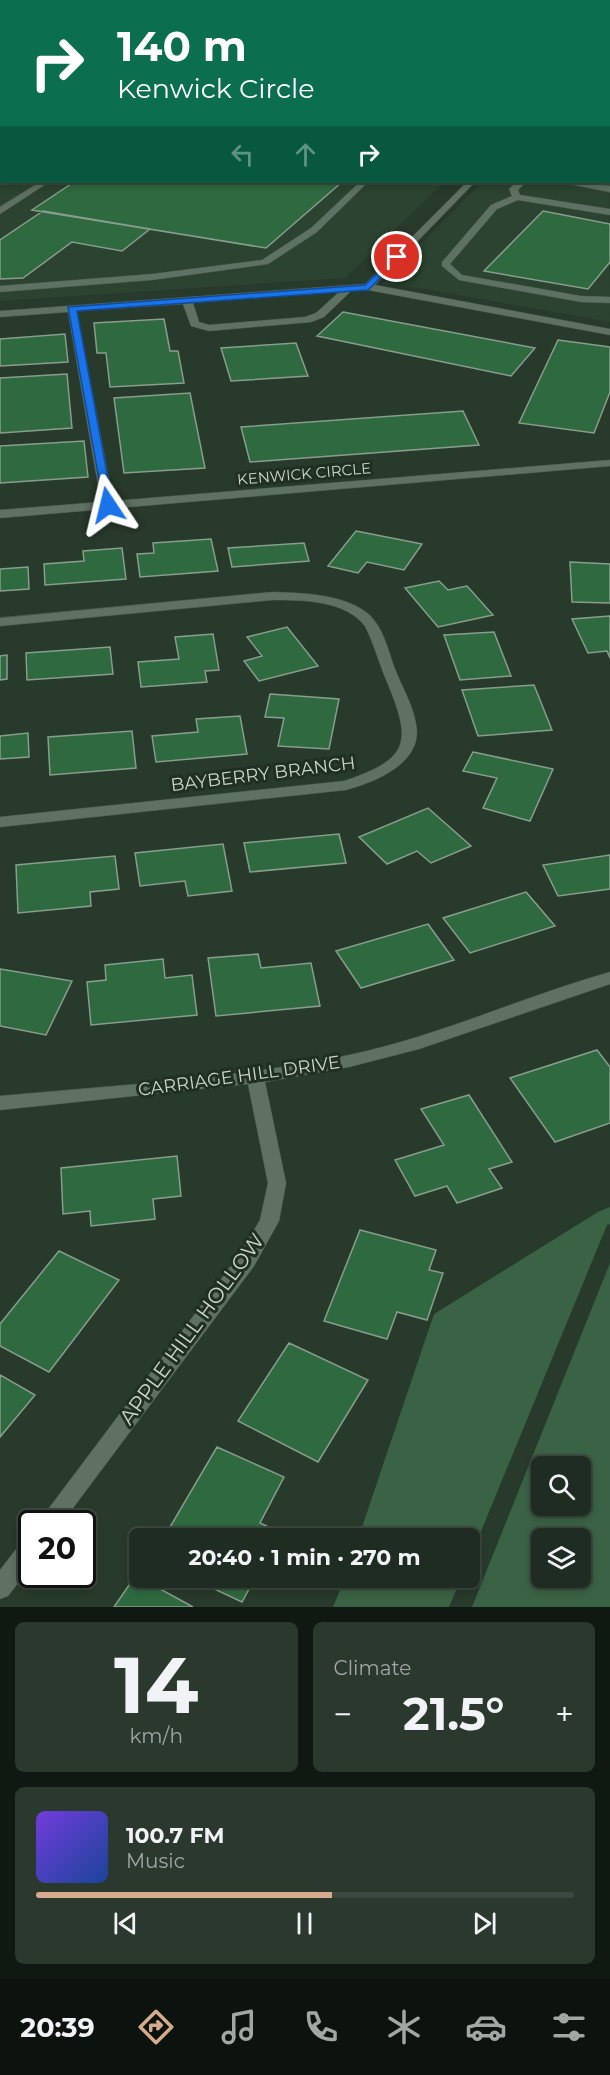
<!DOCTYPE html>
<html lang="en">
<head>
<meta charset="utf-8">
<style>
  body { margin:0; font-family:Montserrat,sans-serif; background:#2b382e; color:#f1f3f6; height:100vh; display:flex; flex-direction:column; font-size:22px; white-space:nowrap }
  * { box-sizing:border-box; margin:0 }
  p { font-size:20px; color:#a1a7a5 }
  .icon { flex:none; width:33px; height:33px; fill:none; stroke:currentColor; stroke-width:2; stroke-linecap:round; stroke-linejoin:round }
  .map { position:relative; height:1607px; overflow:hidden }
  .drawer { display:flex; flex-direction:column; gap:15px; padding:15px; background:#101812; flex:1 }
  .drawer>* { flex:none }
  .banner { position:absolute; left:0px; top:0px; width:610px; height:183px; box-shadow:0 3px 9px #0003,0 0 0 2px #3c483f; background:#0b6e4f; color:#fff; overflow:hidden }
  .tools { position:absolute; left:531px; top:1456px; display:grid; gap:12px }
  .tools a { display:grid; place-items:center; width:60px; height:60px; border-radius:9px; background:#1e2c21; box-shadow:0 3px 9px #0003,0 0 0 2px #3c483f; font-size:30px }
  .speed { position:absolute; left:18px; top:1510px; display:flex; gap:12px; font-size:30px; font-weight:700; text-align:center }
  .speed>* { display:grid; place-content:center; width:78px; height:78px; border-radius:50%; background:#1e2c21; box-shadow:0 3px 9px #0003,0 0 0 2px #3c483f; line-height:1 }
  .speed .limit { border:3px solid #111; border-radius:9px; background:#fff; color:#111 }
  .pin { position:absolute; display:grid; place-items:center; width:51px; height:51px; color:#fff; margin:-26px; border:3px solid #fff; border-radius:50%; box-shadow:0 2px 6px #0007 }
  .me { position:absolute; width:66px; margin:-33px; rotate:350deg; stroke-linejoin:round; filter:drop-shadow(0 0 4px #0008) }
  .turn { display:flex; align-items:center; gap:21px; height:126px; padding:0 18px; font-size:27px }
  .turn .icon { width:78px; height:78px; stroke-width:2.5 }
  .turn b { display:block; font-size:42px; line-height:51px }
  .lanes { display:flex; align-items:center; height:57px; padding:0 18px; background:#0003; justify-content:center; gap:30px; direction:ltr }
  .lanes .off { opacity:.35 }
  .big { font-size:45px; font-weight:700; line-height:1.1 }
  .drawer .tile { flex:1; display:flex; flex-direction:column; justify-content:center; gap:9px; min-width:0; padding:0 21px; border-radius:9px; background:#2b382e }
  .drawer .dial { align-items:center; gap:0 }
  .dial b { font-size:78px; line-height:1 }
  .song { display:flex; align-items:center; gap:18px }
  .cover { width:72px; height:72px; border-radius:9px; background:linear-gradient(135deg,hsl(260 70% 55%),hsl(220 70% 35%)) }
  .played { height:6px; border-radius:3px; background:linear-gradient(90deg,#d6ab8b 55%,#3c483f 55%) }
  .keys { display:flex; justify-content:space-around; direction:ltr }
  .heat { display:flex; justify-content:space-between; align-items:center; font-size:33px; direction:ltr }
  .drawer .tiles { flex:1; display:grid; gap:15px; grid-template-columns:1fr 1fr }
  .tile:last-child { grid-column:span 2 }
  .trip { position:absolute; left:129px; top:1528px; width:351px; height:60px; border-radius:9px; background:#1e2c21; box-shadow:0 3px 9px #0003,0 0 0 2px #3c483f; font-weight:700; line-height:60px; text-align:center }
  .tabs { display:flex; height:96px; justify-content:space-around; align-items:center; background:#0c120d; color:#a1a7a5 }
  .tabs .icon { width:42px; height:42px }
  .tabs .current { color:#d6ab8b }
  .tabs b { font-size:27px; color:#f1f3f6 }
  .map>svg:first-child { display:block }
  .built { fill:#2b4330 }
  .green { fill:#3a6244; fill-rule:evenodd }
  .building { fill:#2e693f; stroke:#899d8d; stroke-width:1.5 }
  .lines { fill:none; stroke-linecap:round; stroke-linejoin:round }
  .minor-casing { stroke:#48574b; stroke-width:1 }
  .minor { fill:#5e7162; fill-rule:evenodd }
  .route { fill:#1a73e8; stroke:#114b97; stroke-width:1.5 }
  .labels { text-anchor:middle; stroke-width:6; stroke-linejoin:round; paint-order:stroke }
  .far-street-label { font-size:15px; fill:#cbd5cc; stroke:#1f3022 }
  .street-label { font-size:18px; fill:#cbd5cc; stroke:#1f3022 }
  .near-street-label { font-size:21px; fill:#cbd5cc; stroke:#1f3022 }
</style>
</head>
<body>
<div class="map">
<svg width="610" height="1607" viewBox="0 0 610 1607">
  <rect width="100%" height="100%" fill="#283a2c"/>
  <path class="built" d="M0,87L2,182H444L345,278L0,301Z
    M609,164L610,322L419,288L382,284L482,182H609Z"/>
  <path class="green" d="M149,0H440L146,1Z
    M610,1207V1224L607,1225L470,1558V1539H358L434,1314L598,1212Z
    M610,1263V1607H472ZM542,1467H580V1506H542ZM542,1539H580V1578H542Z
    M345,1578H461L449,1607H333Z"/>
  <path class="building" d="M74,182H342L266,248L32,210Z
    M43,211L150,229L122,251L72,242L23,278L0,279V240Z
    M543,211L610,224V262L588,289L484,271Z
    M343,312L535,348L511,376L317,336Z
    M164,319L170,351H178L184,383L110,387L106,353H97L94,323Z
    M65,334L68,362L0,366V339Z
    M558,340L610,347V392L594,433L519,423Z
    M296,343L308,376L231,381L221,348Z
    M67,374L72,428L0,433V378Z
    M190,393L205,468L124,473L114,398Z
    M463,411L479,445L250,462L241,427Z
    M84,441L88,477L0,483V446Z
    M356,531L422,544L404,570L367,562L358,573L328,566Z
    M211,539L218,571L140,577L137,554L154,553L153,543Z
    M304,543L309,561L232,567L228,548Z
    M122,548L126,579L45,585L44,564L84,561L83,551Z
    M570,562L610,564V603L572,602Z
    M28,567L29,589L0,591V569Z
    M439,581L448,590L467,586L493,615L438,627L405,588Z
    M610,616V658L607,651L588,653L572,619Z
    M287,627L318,666L259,681L244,661L262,656L247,637Z
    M494,632L511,676L460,680L444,635Z
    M213,634L219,670L205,671L207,682L141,687L138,662L179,659L175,637Z
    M110,647L113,674L27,680L26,653Z
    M7,655V679L0,680V656Z
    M534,685L552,730L478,736L462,690Z
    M270,694L339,699L329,749L278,746L284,718L265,717Z
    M240,716L247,754L156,762L152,736L198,732L196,719Z
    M132,731L136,768L50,775L48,737Z
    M28,733L29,757L0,759V736Z
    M473,752L553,769L530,821L483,808L497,778L463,771Z
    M428,808L471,846L431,863L417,851L387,864L359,837Z
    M339,834L346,863L250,872L244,843Z
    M223,844L232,891L188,896L185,881L140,886L135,853Z
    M610,855V889L558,896L543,865Z
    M115,856L119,889L90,892L91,906L18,913L16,865Z
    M526,892L555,926L470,953L443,918Z
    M428,924L454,960L361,988L336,951Z
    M258,954L261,968L311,963L320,1006L216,1016L208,958Z
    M163,959L165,978L192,975L197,1015L91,1025L87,982L106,980L105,965Z
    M0,969L72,981L46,1035L0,1026Z
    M597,1050L610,1067V1123L555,1142L510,1078Z
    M469,1095L512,1162L489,1169L502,1188L457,1203L447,1186L415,1196L395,1160L444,1145L421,1109Z
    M177,1156L181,1196L153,1199L155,1219L91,1226L90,1211L63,1214L61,1168Z
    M360,1230L436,1250L429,1270L443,1273L427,1320L397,1312L387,1339L324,1321Z
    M59,1251L119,1280L49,1372L0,1346V1324Z
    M289,1343L368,1380L318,1462L238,1421Z
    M0,1375L35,1395L0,1437Z
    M217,1447L284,1477L260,1523L280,1532L276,1539H163Z
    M136,1575L140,1578L193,1607H114Z
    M191,1578H255L242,1602Z"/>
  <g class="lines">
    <defs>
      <path id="minor" d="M50,0H76L79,2H51Z
        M87,0H93L86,2Z
        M531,0H537V2H531Z
        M609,12H610V17H609Z
        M0,16H2V20H0Z
        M0,28H2L0,33Z
        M0,72H2V76H0Z
        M609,78H610V82H609Z
        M609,96H610V100H609Z
        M609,111H610V115H609Z
        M609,158H610V164H609Z
        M40,182H49L0,214V207Z
        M360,182H368L317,232L268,264L152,280L0,292V286L152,274L262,260L311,228Z
        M467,182H475L375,285L610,329V335L368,290L351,291L324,317L311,322L209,331L191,326L183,304L77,311L113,501L610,460V466L0,518V510L101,502L68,312L0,317V311L365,284ZM339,292L316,313L305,317L209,325L199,322L193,303Z
        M517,182H526L518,190L520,195L610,209V215L518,200L497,209L450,264L462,275L581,296L610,297V303L581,302L459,280L442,266V262L491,205L512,196L509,189Z
        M559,182H577L610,186V192Z
        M273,592C303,593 341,594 366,612C383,625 388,650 395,669C402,687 413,705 416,724C424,763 375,782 346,790L0,827V817L344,781C410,759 412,742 387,682C379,663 374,644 365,626C345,600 302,600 273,600L0,626V618Z
        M610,972V984L419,1049L349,1067L265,1082L286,1183L279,1221L254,1266L61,1524H37L240,1254L260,1220L268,1183L248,1084L0,1110V1096C116,1085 235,1079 349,1055C439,1036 522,997 610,972Z
        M32,1536V1565L8,1596L0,1599V1570L24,1539Z"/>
    </defs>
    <use href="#minor" class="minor-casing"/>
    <use href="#minor" class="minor"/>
  </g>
  <path class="route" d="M397,254L402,257L400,259L368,290L77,311L113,505L108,508L104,507L68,307L365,285Z"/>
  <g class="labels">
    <g class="far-street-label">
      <text transform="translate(304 474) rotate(-5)" y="5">KENWICK CIRCLE</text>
    </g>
    <g class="street-label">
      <text transform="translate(263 774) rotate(-7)" y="6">BAYBERRY BRANCH</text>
      <text transform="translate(239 1076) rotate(-8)" y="6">CARRIAGE HILL DRIVE</text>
    </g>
    <g class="near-street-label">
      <text transform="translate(192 1329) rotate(-54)" y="7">APPLE HILL HOLLOW</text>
    </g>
  </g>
</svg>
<div class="tools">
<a><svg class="icon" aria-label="search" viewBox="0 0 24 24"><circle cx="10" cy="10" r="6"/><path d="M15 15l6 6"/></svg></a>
<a><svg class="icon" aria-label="layers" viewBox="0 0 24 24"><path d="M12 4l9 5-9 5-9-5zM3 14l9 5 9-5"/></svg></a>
</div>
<div class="speed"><div class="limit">20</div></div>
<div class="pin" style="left:397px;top:257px;background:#d93025"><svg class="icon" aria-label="arrive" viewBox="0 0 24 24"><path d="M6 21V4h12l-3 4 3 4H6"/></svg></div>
<svg class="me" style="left:108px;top:505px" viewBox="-20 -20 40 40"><path d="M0-17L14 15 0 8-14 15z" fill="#1a73e8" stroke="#fff" stroke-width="4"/></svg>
<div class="trip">20:40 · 1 min · 270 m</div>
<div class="banner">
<div class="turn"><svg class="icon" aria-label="right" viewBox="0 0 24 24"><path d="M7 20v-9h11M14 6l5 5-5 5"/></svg><div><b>140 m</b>Kenwick Circle</div></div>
<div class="lanes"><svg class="icon off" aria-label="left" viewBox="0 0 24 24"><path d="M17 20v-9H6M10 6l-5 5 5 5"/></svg><svg class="icon off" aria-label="ahead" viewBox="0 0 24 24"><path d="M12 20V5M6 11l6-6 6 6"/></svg><svg class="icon" aria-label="right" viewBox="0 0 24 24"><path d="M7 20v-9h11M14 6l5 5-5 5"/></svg></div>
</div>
</div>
<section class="drawer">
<div class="tiles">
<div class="tile dial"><b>14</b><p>km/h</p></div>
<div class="tile"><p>Climate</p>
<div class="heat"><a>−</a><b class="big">21.5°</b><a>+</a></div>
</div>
<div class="tile">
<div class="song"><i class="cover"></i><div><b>100.7 FM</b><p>Music</p></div></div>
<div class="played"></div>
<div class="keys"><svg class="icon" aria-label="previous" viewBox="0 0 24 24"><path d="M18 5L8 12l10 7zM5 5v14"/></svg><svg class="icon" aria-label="pause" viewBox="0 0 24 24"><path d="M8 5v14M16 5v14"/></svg><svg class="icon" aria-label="next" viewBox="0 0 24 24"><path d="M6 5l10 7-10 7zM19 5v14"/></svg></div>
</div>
</div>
</section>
<nav class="tabs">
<b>20:39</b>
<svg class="icon current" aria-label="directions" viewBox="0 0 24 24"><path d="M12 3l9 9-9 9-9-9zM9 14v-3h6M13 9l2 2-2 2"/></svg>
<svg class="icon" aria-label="music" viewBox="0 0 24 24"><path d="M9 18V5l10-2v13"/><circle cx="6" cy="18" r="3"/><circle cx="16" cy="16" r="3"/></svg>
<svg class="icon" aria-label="phone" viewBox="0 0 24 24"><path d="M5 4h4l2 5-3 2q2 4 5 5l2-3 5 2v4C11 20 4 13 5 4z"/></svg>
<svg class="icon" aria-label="climate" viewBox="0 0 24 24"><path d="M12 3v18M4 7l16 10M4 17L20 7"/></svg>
<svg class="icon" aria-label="car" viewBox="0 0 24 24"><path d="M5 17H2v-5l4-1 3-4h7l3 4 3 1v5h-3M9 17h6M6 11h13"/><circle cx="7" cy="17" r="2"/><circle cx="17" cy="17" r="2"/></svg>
<svg class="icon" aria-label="filters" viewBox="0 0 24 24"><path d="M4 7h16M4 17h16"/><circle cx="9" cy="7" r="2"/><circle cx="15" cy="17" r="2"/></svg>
</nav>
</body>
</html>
